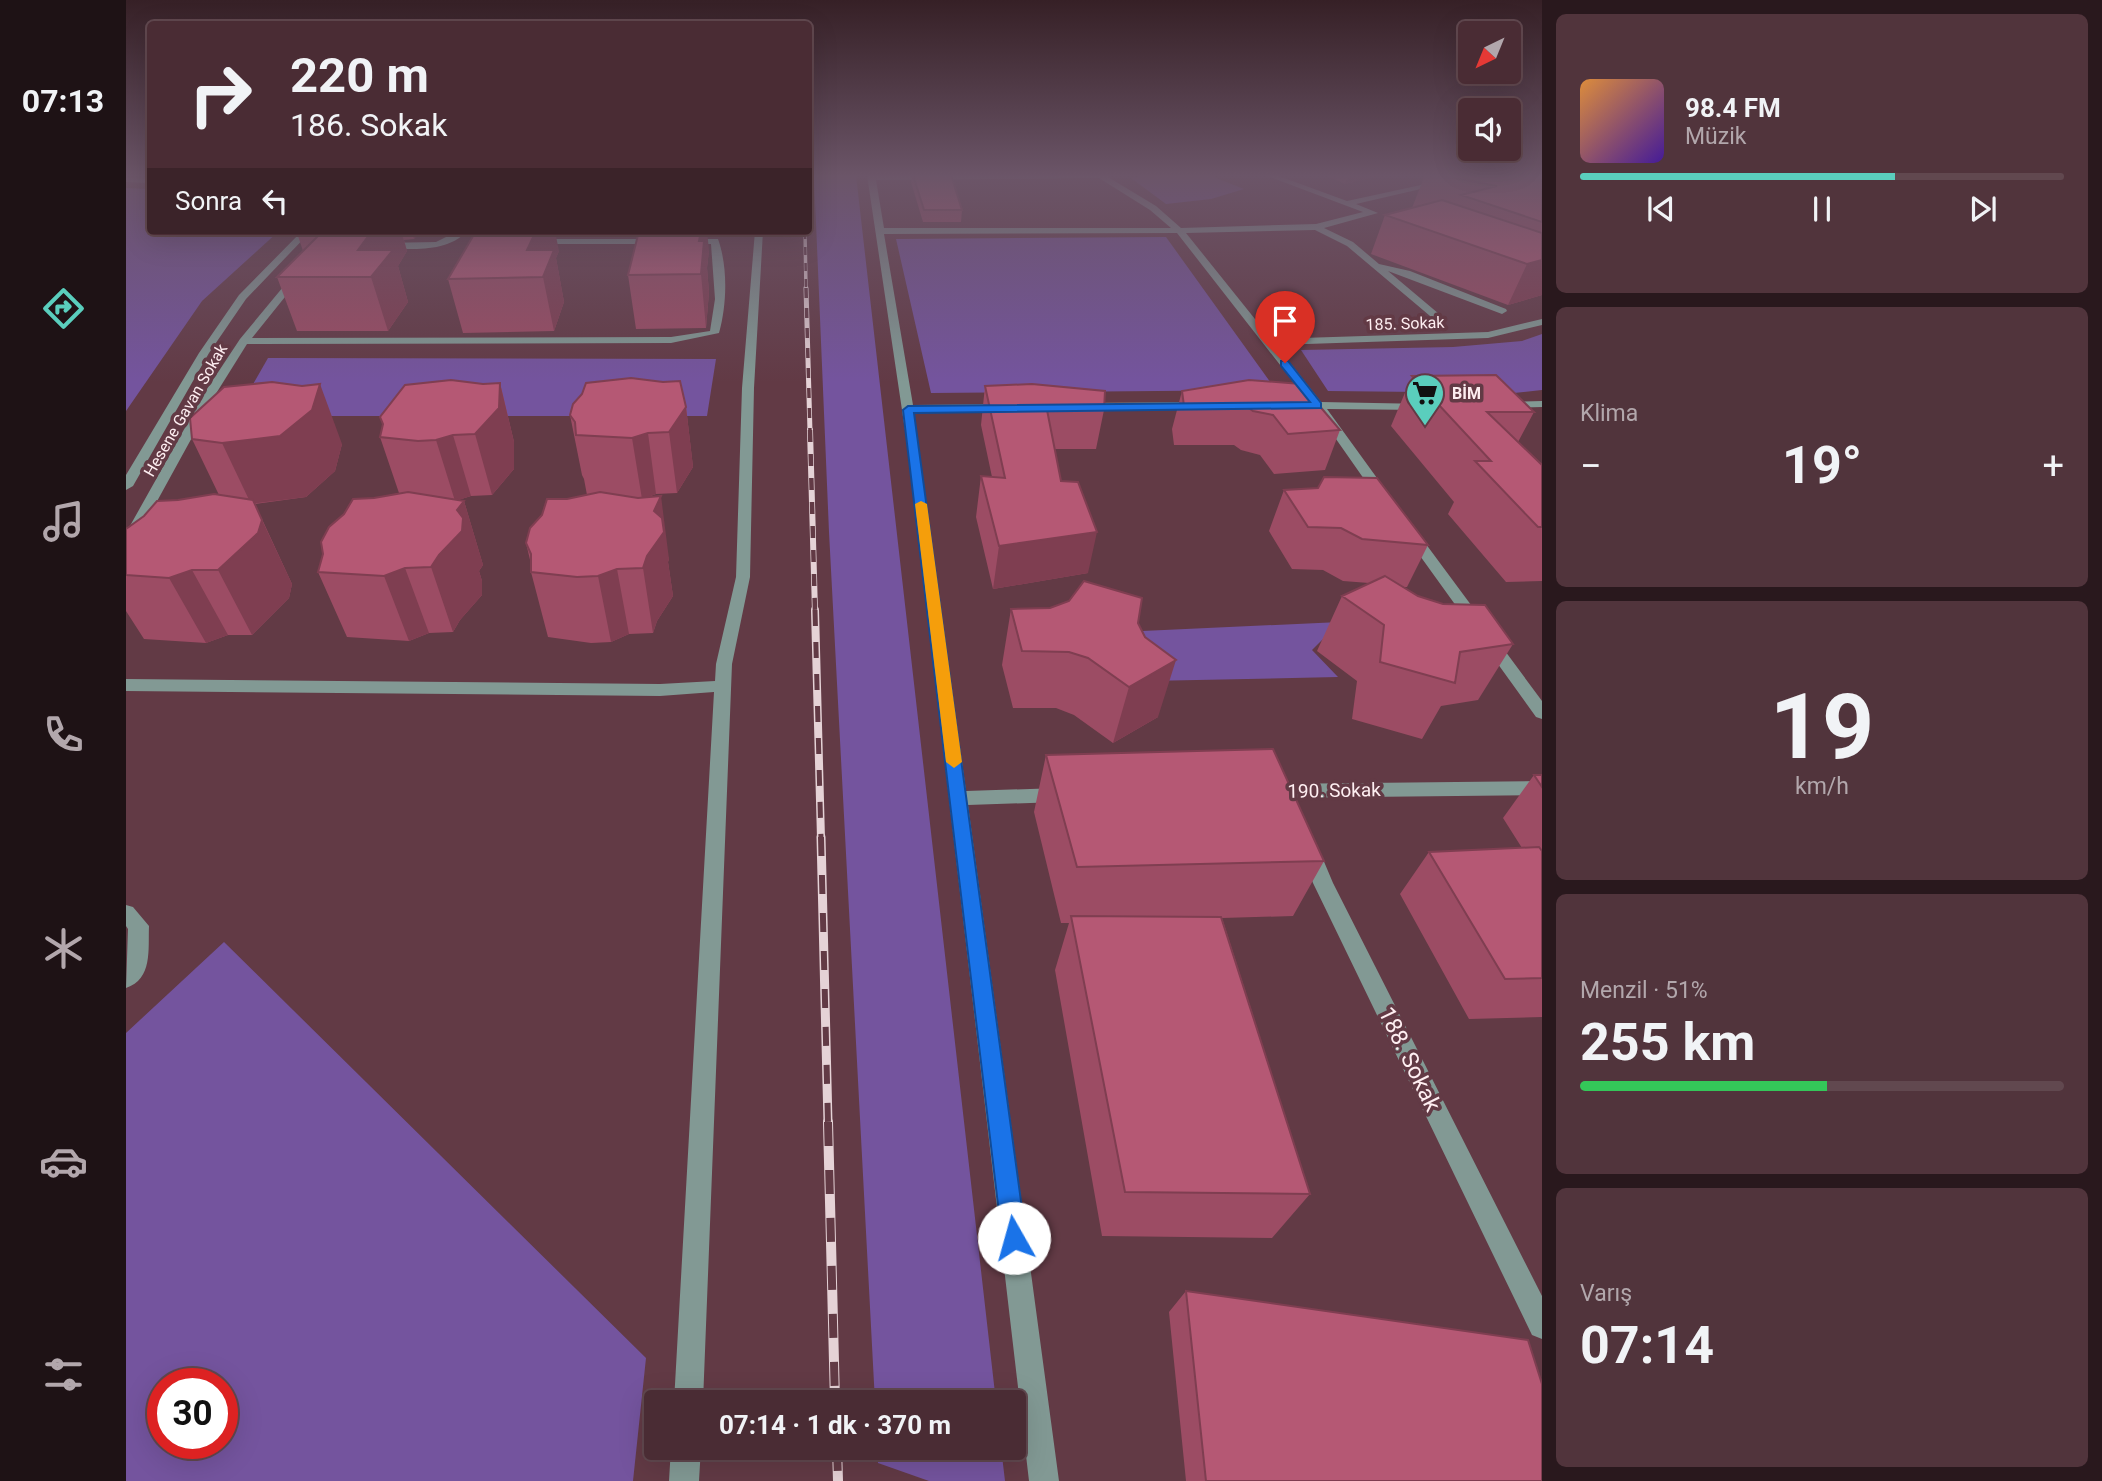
<!DOCTYPE html>
<html lang="tr">
<head>
<meta charset="utf-8">
<style>
  body { margin:0; font-family:Roboto,sans-serif; background:#51343c; color:#f1f3f6; height:100vh; display:flex; flex-direction:column; font-size:26px; white-space:nowrap }
  * { box-sizing:border-box; margin:0 }
  p { font-size:23px; color:#b2a7ac }
  .icon { flex:none; width:38px; height:38px; fill:none; stroke:currentColor; stroke-width:2; stroke-linecap:round; stroke-linejoin:round }
  .map { position:relative; flex:1; overflow:hidden }
  .side { display:flex; flex-direction:column; gap:14px; padding:14px; background:#29181d; width:560px }
  .side>* { flex:none }
  .guide { position:absolute; left:21px; top:21px; width:665px; height:214px; border-radius:7px; box-shadow:0 7px 28px #0002,0 0 0 2px #61484f; background:#4a2c34; color:#f1f3f6; overflow:hidden }
  .needle { width:46px; rotate:223deg }
  .fabs { position:absolute; left:1332px; top:21px; display:grid; gap:14px }
  .fabs a { display:grid; place-items:center; width:63px; height:63px; border-radius:7px; background:#4a2c34; box-shadow:0 7px 28px #0002,0 0 0 2px #61484f; font-size:35px }
  .speed { position:absolute; left:21px; top:1368px; display:flex; gap:14px; font-size:35px; font-weight:700; text-align:center }
  .speed>* { display:grid; place-content:center; width:91px; height:91px; border-radius:50%; background:#4a2c34; box-shadow:0 7px 28px #0002,0 0 0 2px #61484f; line-height:1 }
  .speed .limit { border:10px solid #d22; background:#fff; color:#111 }
  .pin { position:absolute; display:grid; place-items:center; width:60px; height:60px; color:#fff; margin:-72px -30px; border-radius:50% 50% 50% 0; rotate:-45deg; box-shadow:0 0 7px #0007 }
  .pin .icon { rotate:45deg }
  .me { position:absolute; width:77px; margin:-38px; rotate:353deg; stroke-linejoin:round; filter:drop-shadow(0 0 5px #0008) }
  .turn { display:flex; align-items:center; gap:24px; height:147px; padding:0 28px; font-size:32px }
  .turn .icon { width:91px; height:91px; stroke-width:2.5 }
  .turn b { display:block; font-size:49px; line-height:60px }
  .then { display:flex; align-items:center; height:66px; padding:0 28px; background:#0003; gap:14px; font-size:26px }
  .big { font-size:52px; font-weight:700; line-height:1.1 }
  .side .tile { flex:1; display:flex; flex-direction:column; justify-content:center; gap:10px; min-width:0; padding:0 24px; border-radius:10px; background:#51343c }
  .side .dial { align-items:center; gap:0 }
  .dial b { font-size:91px; line-height:1 }
  .song { display:flex; align-items:center; gap:21px }
  .cover { width:84px; height:84px; border-radius:10px; background:linear-gradient(135deg,hsl(30 70% 55%),hsl(260 70% 35%)) }
  .played { height:7px; border-radius:4px; background:linear-gradient(90deg,#5acebd 65%,#61484f 65%) }
  .keys { display:flex; justify-content:space-around; direction:ltr }
  .heat { display:flex; justify-content:space-between; align-items:center; font-size:38px; direction:ltr }
  .charge { height:10px; border-radius:5px; background:linear-gradient(90deg,#34c759 51%,#61484f 0) }
  .trip { position:absolute; left:518px; top:1390px; width:382px; height:70px; border-radius:7px; background:#4a2c34; box-shadow:0 7px 28px #0002,0 0 0 2px #61484f; font-weight:700; line-height:70px; text-align:center }
  main { display:flex; flex:1; min-height:0 }
  .menu { display:flex; flex-direction:column; width:126px; justify-content:space-around; align-items:center; background:#1e1215; color:#b2a7ac }
  .menu .icon { width:49px; height:49px }
  .menu .on { color:#5acebd }
  .menu b { font-size:32px; color:#f1f3f6 }
  .map>svg:first-child { display:block }
  .green { fill:#74549e; fill-rule:evenodd }
  .lines { fill:none; stroke-linecap:round; stroke-linejoin:round }
  .minor { fill:#829994; fill-rule:evenodd }
  .rail-far5-casing { stroke:#e5d2d6; stroke-width:3.5 }
  .rail-far4-casing { stroke:#e5d2d6; stroke-width:5 }
  .rail-far3-casing { stroke:#e5d2d6; stroke-width:6 }
  .rail-far2-casing { stroke:#e5d2d6; stroke-width:8 }
  .rail-far1-casing { stroke:#e5d2d6; stroke-width:9 }
  .rail-casing { stroke:#e5d2d6; stroke-width:10 }
  .rail-far5 { stroke:#623a45; stroke-width:2.5; stroke-dasharray:8; stroke-linecap:butt }
  .rail-far4 { stroke:#623a45; stroke-width:3.5; stroke-dasharray:10; stroke-linecap:butt }
  .rail-far3 { stroke:#623a45; stroke-width:4.5; stroke-dasharray:12; stroke-linecap:butt }
  .rail-far2 { stroke:#623a45; stroke-width:5; stroke-dasharray:16; stroke-linecap:butt }
  .rail-far1 { stroke:#623a45; stroke-width:6; stroke-dasharray:19; stroke-linecap:butt }
  .rail { stroke:#623a45; stroke-width:8; stroke-dasharray:24; stroke-linecap:butt }
  .wall { fill:#9c4c64 }
  .shaded-wall { fill:#7f3e51 }
  .building { fill:#b55874; stroke:#7f3e51; stroke-width:2 }
  .route { fill:#1a73e8; stroke:#114b97; stroke-width:2 }
  .slow { fill:#f59e0b }
  .labels { text-anchor:middle; stroke-width:7; stroke-linejoin:round; paint-order:stroke }
  .far-street-label { font-size:16px; fill:#feeef1; stroke:#623a45 }
  .far-poi-label { font-size:16px; font-weight:bold; fill:#feeef1; stroke:#623a45; text-anchor:start }
  .street-label { font-size:19px; fill:#feeef1; stroke:#623a45 }
  .near-street-label { font-size:23px; fill:#feeef1; stroke:#623a45 }
</style>
</head>
<body>
<main>
<nav class="menu">
<b>07:13</b>
<svg class="icon on" aria-label="directions" viewBox="0 0 24 24"><path d="M12 3l9 9-9 9-9-9zM9 14v-3h6M13 9l2 2-2 2"/></svg>
<svg class="icon" aria-label="music" viewBox="0 0 24 24"><path d="M9 18V5l10-2v13"/><circle cx="6" cy="18" r="3"/><circle cx="16" cy="16" r="3"/></svg>
<svg class="icon" aria-label="phone" viewBox="0 0 24 24"><path d="M5 4h4l2 5-3 2q2 4 5 5l2-3 5 2v4C11 20 4 13 5 4z"/></svg>
<svg class="icon" aria-label="climate" viewBox="0 0 24 24"><path d="M12 3v18M4 7l16 10M4 17L20 7"/></svg>
<svg class="icon" aria-label="car" viewBox="0 0 24 24"><path d="M5 17H2v-5l4-1 3-4h7l3 4 3 1v5h-3M9 17h6M6 11h13"/><circle cx="7" cy="17" r="2"/><circle cx="17" cy="17" r="2"/></svg>
<svg class="icon" aria-label="filters" viewBox="0 0 24 24"><path d="M4 7h16M4 17h16"/><circle cx="9" cy="7" r="2"/><circle cx="15" cy="17" r="2"/></svg>
</nav>
<div class="map">
<svg width="1416" height="1481" viewBox="0 0 1416 1481">
  <rect width="100%" height="100%" fill="#623a45"/>
  <path class="green" d="M688,175H730L870,1402H749L703,532Z
    M1019,175H1083L1118,189L1085,199L1040,204L1005,178Z
    M0,188L24,189V231H153L76,301L0,411Z
    M1040,237L1150,390L805,393L770,239Z
    M1416,334V390L1388,393L1202,391L1175,350L1327,347L1396,341Z
    M142,358L590,359L581,416H109Z
    M1214,622L1186,650L1212,677L1021,681L973,633Z
    M98,942L520,1358L507,1481H0V1033ZM37,1384H96V1444H37Z
    M751,1447H875L879,1481H803L752,1463Z"/>
  <g class="lines">
    <path class="minor" d="M741,175H986L982,177L1030,206L1055,228L1190,224L1237,212L1139,175H1150L1221,201L1341,175H1355L1230,204L1252,213L1198,228L1227,242L1253,264L1284,271L1380,309L1381,311L1376,314L1262,271L1319,319L1310,321L1221,246L1189,230L1060,233L1145,339L1362,332L1416,319V325L1362,338L1150,345L1195,402L1301,404V408L1297,410L1201,409L1264,496L1257,500L1252,499L1189,409L1181,407L1179,405L1183,402L1051,233L758,234L787,405L881,404L887,408L881,412H788L840,791L933,788L940,790L942,795L940,800L933,802L842,805L933,1481H903L783,457ZM973,178L1024,210L1045,228H758L750,180Z
      M0,178L24,179V183L0,182Z
      M176,231H185L120,299L83,353L7,486L0,490V475L73,353L113,295Z
      M332,231H341C320,254 285,248 256,249L252,246L256,243L310,242Z
      M629,231H637L628,388L624,577L606,664L577,1402H548L588,692L534,696L0,691V679L534,684L589,681L590,664L610,577L616,388Z
      M408,239H592C602,267 601,304 593,333L545,343L121,344L91,392L7,545L0,549V533L79,392L114,339L167,275L175,277L126,338L545,337L584,331L589,299L585,244H405L404,242Z
      M1416,401V407L1378,408L1372,405L1378,402Z
      M954,403L1077,402L1083,406L1077,410L950,409L948,407Z
      M1286,531L1291,532L1416,701V719L1410,717L1279,535Z
      M1416,781V795L1143,798L1137,796L1134,791L1137,786L1143,784Z
      M1184,842L1191,845L1207,883L1416,1296V1339L1406,1335L1187,883L1174,850L1177,845Z
      M0,905L7,907L23,926C22,949 27,979 0,988L2,929L0,926Z
      M545,1447H575L573,1481H543Z"/>
    <defs>
      <path id="rail-far5" d="M679,231L680,289"/>
      <path id="rail-far4" d="M680,288L684,432"/>
      <path id="rail-far3" d="M684,430L689,612"/>
      <path id="rail-far2" d="M689,610L695,839"/>
      <path id="rail-far1" d="M695,837L702,1123"/>
      <path id="rail" d="M702,1122L709,1402
        M711,1447L712,1481"/>
    </defs>
    <use href="#rail-far5" class="rail-far5-casing"/>
    <use href="#rail-far4" class="rail-far4-casing"/>
    <use href="#rail-far3" class="rail-far3-casing"/>
    <use href="#rail-far2" class="rail-far2-casing"/>
    <use href="#rail-far1" class="rail-far1-casing"/>
    <use href="#rail" class="rail-casing"/>
    <use href="#rail-far5" class="rail-far5"/>
    <use href="#rail-far4" class="rail-far4"/>
    <use href="#rail-far3" class="rail-far3"/>
    <use href="#rail-far2" class="rail-far2"/>
    <use href="#rail-far1" class="rail-far1"/>
    <use href="#rail" class="rail"/>
  </g>
  <path class="wall" d="M786,175H825L836,210L835,222H797L785,182Z
    M1200,175H1255L1219,184Z
    M1299,175H1416V295L1382,305L1245,254L1259,215L1286,208Z
    M176,231H294L288,239L278,240L281,251L272,266L282,302L262,331H171L151,277L177,251L172,236Z
    M583,250L581,268L583,292L580,328L510,329L502,275Z
    M433,251L430,258L438,302L428,331L337,333L322,279Z
    M1286,376L1408,412L1392,442L1416,465V581L1380,582L1322,514L1328,502L1265,426Z
    M1123,380L1214,430L1199,470L1148,474L1134,455L1115,450L1108,445H1048L1046,429L1056,391Z
    M374,383L388,442V469L366,495L345,496L332,500L338,501L357,565L353,571L356,581V595L334,620L327,632L303,633L283,641L221,637L192,572L218,514L248,498L273,493L254,437L357,384Z
    M859,386L978,410L970,449H929L935,481L962,573L867,589L850,517L855,476L866,477L855,425Z
    M560,407L567,467L551,493L530,494L522,497L543,559L542,562L547,596L531,621L527,633L503,634L485,642L465,643L422,637L405,572V564L400,543L441,499L461,495L458,479L456,475L444,415Z
    M66,439L216,444L209,471L180,497L129,504L166,584L163,598L126,635H102L80,643L18,639L0,611V529L52,500L93,495Z
    M1158,490L1302,545L1281,587H1276L1292,596L1387,644L1352,700L1315,706L1296,739L1226,719L1231,681L1191,651L1216,596L1243,583L1217,581L1197,570L1166,569L1143,531Z
    M885,609L1012,623L1032,717L987,743L948,715L930,708H887L876,665Z
    M920,755L1198,861L1167,916L1096,918L1184,1194L1146,1238L976,1236L929,970L943,923H935L908,812Z
    M1408,775H1416V1017L1343,1019L1274,894L1303,852L1396,848L1377,818Z
    M1060,1291L1416,1481H1060L1043,1312Z"/>
  <path class="shaded-wall" d="M1222,175H1255L1219,184Z
    M246,231H275L281,251L272,266L282,302L262,331L245,277L232,250Z
    M286,231H294L288,239Z
    M410,231H429L433,251L430,258L438,302L428,331L417,277L401,250Z
    M575,231H581L583,250L581,268L583,292L580,328L575,274L573,241Z
    M1416,260V295L1382,305L1401,264Z
    M374,383L388,442V469L366,495L349,434Z
    M194,384L216,444L209,471L180,497L125,504L96,443Z
    M560,407L567,467L551,493L543,432Z
    M522,433L530,494L516,499L506,438Z
    M327,435L345,496L329,501L310,440Z
    M535,496L543,559L542,562L547,596L531,621L527,633L517,568L521,556L528,511Z
    M338,501L357,565L353,571L356,581V595L334,620L327,632L305,567L331,510Z
    M136,520L166,584L163,598L126,635L92,570Z
    M971,532L962,573L867,589L873,546Z
    M279,568L303,633L283,641L258,576Z
    M491,569L503,634L485,642L472,576Z
    M66,570L102,635L80,643L43,578Z
    M1050,660L1032,717L987,743L1003,687Z"/>
  <path class="building" d="M787,175H825L836,210H798Z
    M1312,175H1416V222L1335,195L1371,186Z
    M1316,200L1416,233V260L1401,264L1259,215Z
    M176,231H246L232,250H267L245,277H151L192,236H172Z
    M350,231H410L401,250H428L417,277L322,279Z
    M513,231H575L573,241H578L575,274L502,275Z
    M1370,375L1408,412H1361L1416,465V527H1412L1349,461H1365L1286,376Z
    M505,378L537,382L554,381L560,407L543,432L522,433L506,438L450,435L449,422L444,415L447,404L456,394L460,383Z
    M325,380L357,384L374,383L373,408L349,434L327,435L310,440L292,441L254,437L257,424L254,417L279,385Z
    M1123,380L1175,384L1214,430L1162,434L1147,415L1127,411L1120,406H1058L1056,391Z
    M146,382L176,386L194,384L186,410L154,436L96,443L66,439L64,418L98,387Z
    M906,384L979,391L978,410H921L935,481L952,482L971,532L873,546L855,476L879,478L859,386Z
    M1198,477L1251,478L1302,545L1236,539L1215,528L1182,527L1158,490L1192,488Z
    M282,492L338,501L331,510L337,518L336,531L313,555L305,567L279,568L258,576L192,572L197,554L195,542L203,527L218,514L227,499L248,498Z
    M474,492L512,498L535,496L528,511L536,518L538,532L521,556L517,568L491,569L472,576L451,577L405,572V554L400,543L404,528L416,515L421,499H441Z
    M88,494L127,500L136,520L132,533L92,570H66L43,578L0,575V529L18,516L31,501L52,500Z
    M1259,576L1292,596L1317,604L1359,605L1387,644L1334,652L1329,683L1254,662L1258,625L1216,596Z
    M958,581L1016,598L1012,623L1019,637L1050,660L1003,687L962,658L943,652L896,651L885,609L924,608L943,601Z
    M1147,749L1198,861L951,867L920,755Z
    M1408,775H1416V787Z
    M1413,847L1416,851V978L1379,979L1303,852Z
    M945,916L1095,917L1184,1194L999,1192Z
    M1060,1291L1402,1340L1416,1384V1481H1080Z"/>
  <linearGradient id="sky" x2="0" y2="1"><stop stop-color="#362026"/><stop offset="0.46" stop-color="#6b5568"/><stop offset="1" stop-color="#6b5568" stop-opacity="0"/></linearGradient>
  <rect width="1416" height="382" fill="url(#sky)"/>
  <path class="route" d="M1155,361H1162L1195,403V408L788,413L900,1238L896,1246L888,1250L879,1246L876,1238L777,410L782,406L1184,402L1155,366Z"/>
  <path class="slow" d="M795,501L801,504L836,762L828,768L820,762L789,504Z"/>
  <defs>
    <symbol id="supermarket-pin" viewBox="-11 -11 22 30"><path d="M0 17L-7.5 6A9.5 9.5 0 1 1 7.5 6Z" fill="#5acebd" stroke="#623a45"/><path d="M-6-5.5h2.5l.6 2H6L4.5 2H-2.5L-4.4-4H-6ZM-1.5 3.2a1.3 1.3 0 1 0 .1 0ZM3 3.2a1.3 1.3 0 1 0 .1 0Z" fill="#111"/></symbol>
  </defs>
  <g fill-rule="evenodd">
    <use href="#supermarket-pin" x="1277" y="371" width="44" height="60"/>
  </g>
  <g class="labels">
    <g class="far-street-label">
      <text transform="translate(1279 323) rotate(-2)" y="6">185. Sokak</text>
      <text transform="translate(59 410) rotate(-60)" y="6">Hesene Gavan Sokak</text>
    </g>
    <g class="far-poi-label">
      <text x="1326" y="399">BİM</text>
    </g>
    <g class="street-label">
      <text transform="translate(1208 790) rotate(-1)" y="7">190. Sokak</text>
    </g>
    <g class="near-street-label">
      <text transform="translate(1284 1059) rotate(64)" y="8">188. Sokak</text>
    </g>
  </g>
</svg>
<div class="fabs">
<a><svg class="needle" viewBox="-14 -14 28 28"><path d="M0-13l5 13h-10z" fill="#e53935"/><path d="M0 13l5-13h-10z" fill="#b2a7ac"/></svg></a>
<a><svg class="icon" aria-label="sound" viewBox="0 0 24 24"><path d="M4 9h4l5-4v14l-5-4H4zM17 9q2 3 0 6"/></svg></a>
</div>
<div class="speed"><div class="limit">30</div></div>
<div class="pin" style="left:1159px;top:363px;background:#d93025"><svg class="icon" aria-label="arrive" viewBox="0 0 24 24"><path d="M6 21V4h12l-3 4 3 4H6"/></svg></div>
<svg class="me" style="left:888px;top:1238px" viewBox="-20 -20 40 40"><circle r="19" fill="#fff"/><path d="M0-13L10 11 0 6-10 11z" fill="#1a73e8"/></svg>
<div class="trip">07:14 · 1 dk · 370 m</div>
<div class="guide">
<div class="turn"><svg class="icon" aria-label="right" viewBox="0 0 24 24"><path d="M7 20v-9h11M14 6l5 5-5 5"/></svg><div><b>220 m</b>186. Sokak</div></div>
<div class="then">Sonra<svg class="icon" aria-label="left" viewBox="0 0 24 24"><path d="M17 20v-9H6M10 6l-5 5 5 5"/></svg></div>
</div>
</div>
<section class="side">
<div class="tile">
<div class="song"><i class="cover"></i><div><b>98.4 FM</b><p>Müzik</p></div></div>
<div class="played"></div>
<div class="keys"><svg class="icon" aria-label="previous" viewBox="0 0 24 24"><path d="M18 5L8 12l10 7zM5 5v14"/></svg><svg class="icon" aria-label="pause" viewBox="0 0 24 24"><path d="M8 5v14M16 5v14"/></svg><svg class="icon" aria-label="next" viewBox="0 0 24 24"><path d="M6 5l10 7-10 7zM19 5v14"/></svg></div>
</div>
<div class="tile"><p>Klima</p>
<div class="heat"><a>−</a><b class="big">19°</b><a>+</a></div>
</div>
<div class="tile dial"><b>19</b><p>km/h</p></div>
<div class="tile"><p>Menzil · 51%</p><b class="big">255 km</b><div class="charge"></div></div>
<div class="tile"><p>Varış</p><b class="big">07:14</b></div>
</section>
</main>
</body>
</html>
